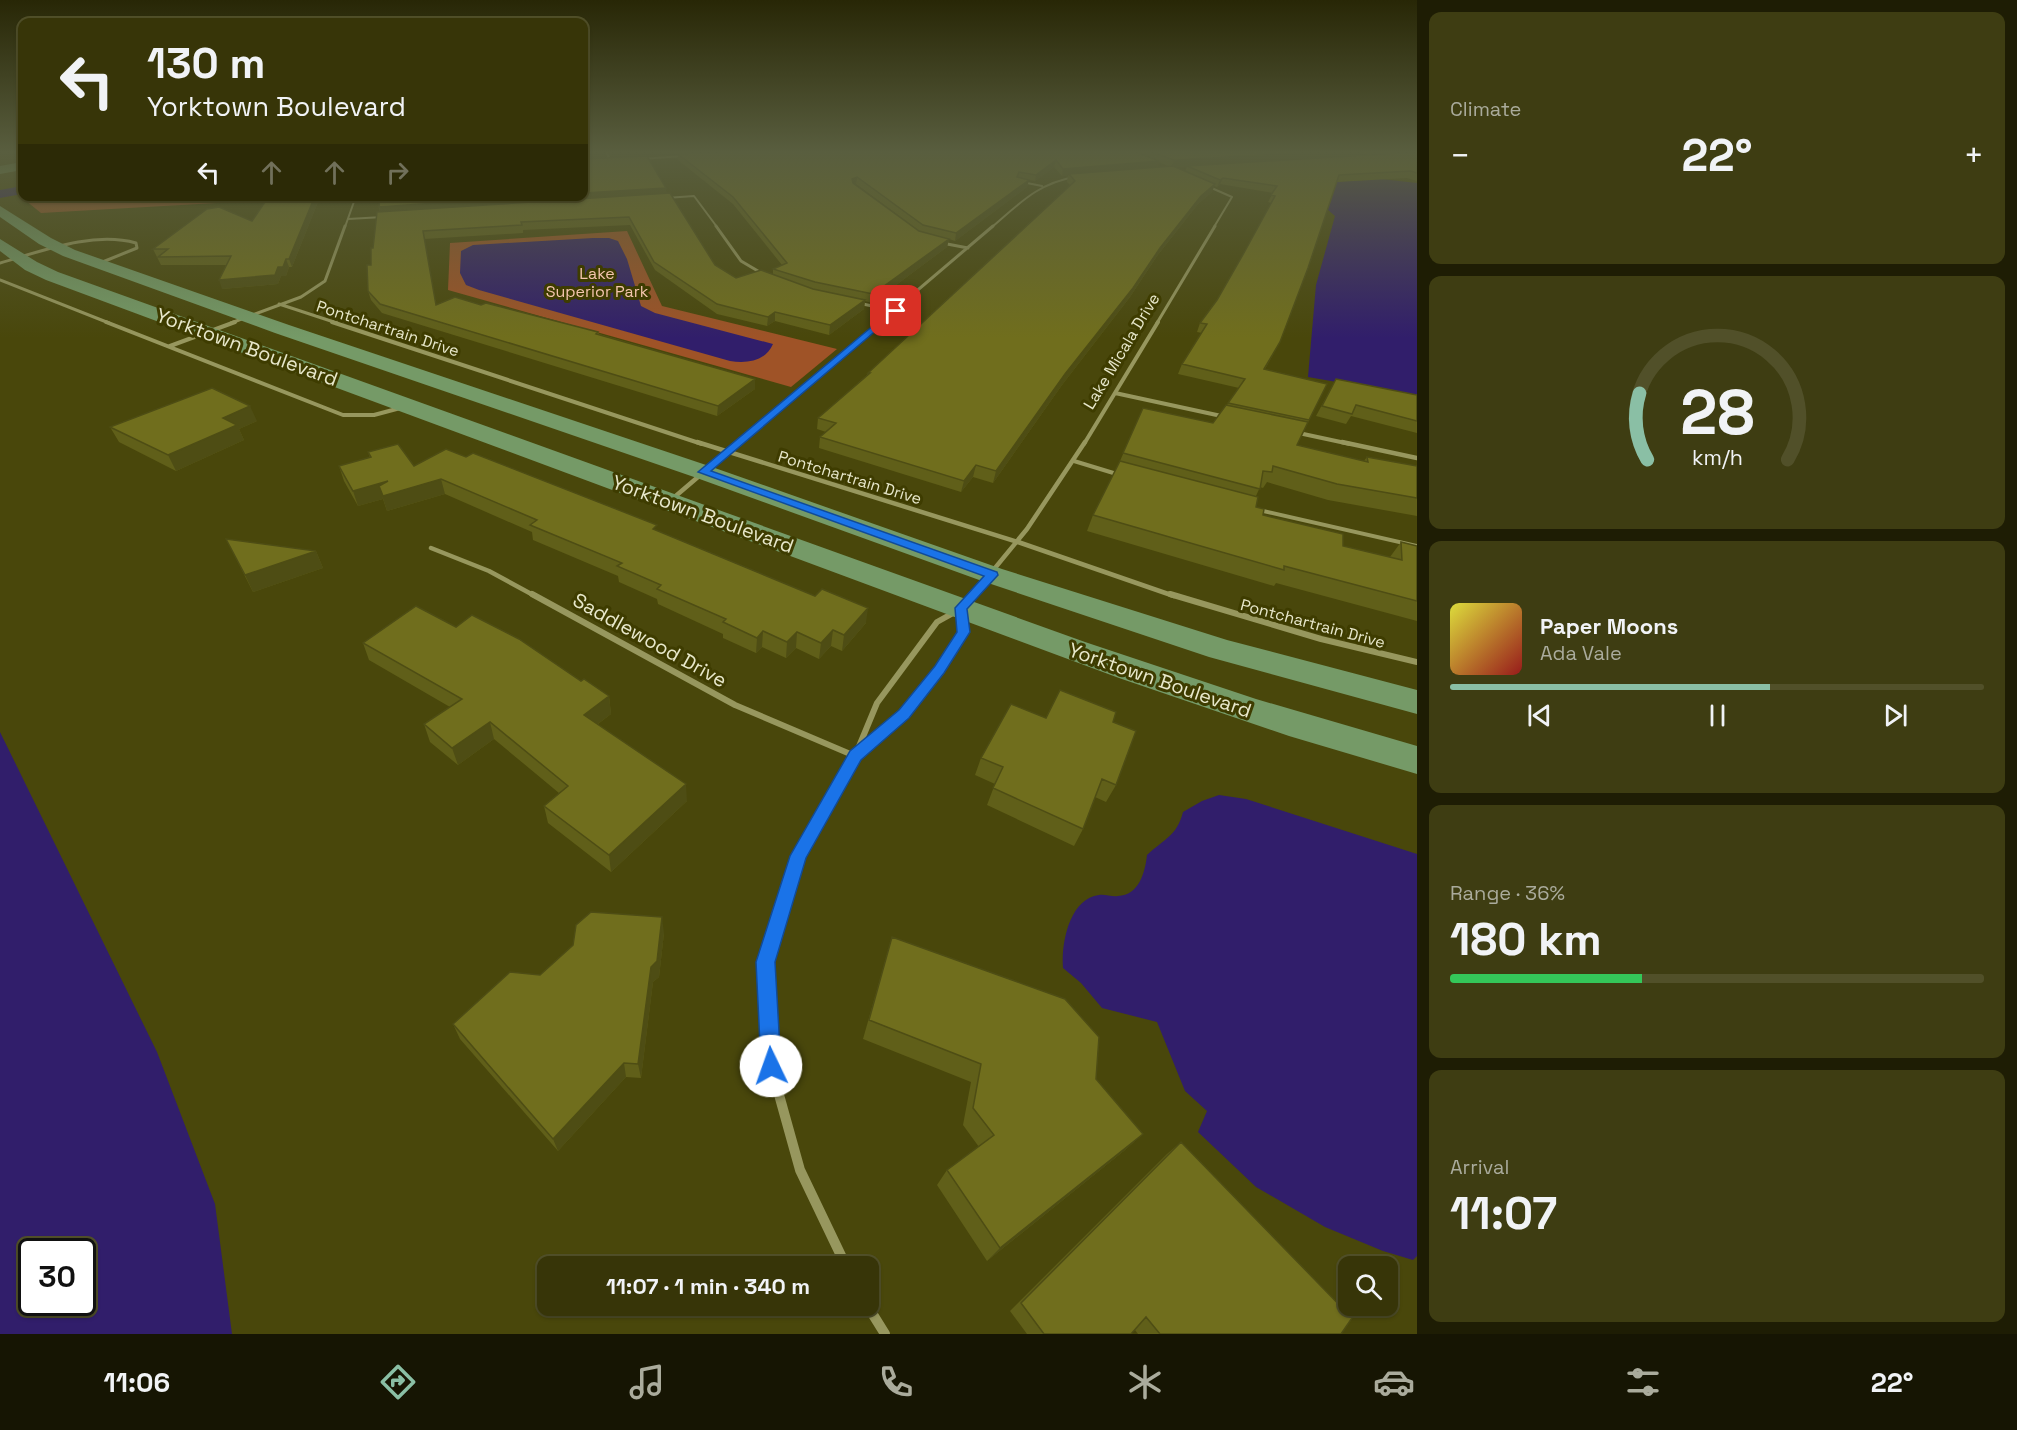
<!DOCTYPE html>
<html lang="en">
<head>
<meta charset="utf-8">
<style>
  body { margin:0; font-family:"Space Grotesk",sans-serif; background:#3e3d12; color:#f1f3f6; height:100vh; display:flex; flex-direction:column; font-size:22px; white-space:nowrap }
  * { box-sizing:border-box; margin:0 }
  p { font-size:20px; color:#aaab9c }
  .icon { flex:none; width:33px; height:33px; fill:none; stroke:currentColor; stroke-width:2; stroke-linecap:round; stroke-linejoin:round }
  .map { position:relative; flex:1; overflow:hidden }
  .drawer { display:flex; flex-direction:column; gap:12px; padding:12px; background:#1e1d04; width:600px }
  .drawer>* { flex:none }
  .banner { position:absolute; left:18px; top:18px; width:570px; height:183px; border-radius:12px; box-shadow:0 2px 4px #0004,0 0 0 2px #515029; background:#373508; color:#f1f3f6; overflow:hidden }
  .buttons { position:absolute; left:1338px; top:1256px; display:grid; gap:12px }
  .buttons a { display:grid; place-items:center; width:60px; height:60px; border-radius:12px; background:#373508; box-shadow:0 2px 4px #0004,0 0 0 2px #515029; font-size:30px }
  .speed { position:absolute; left:18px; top:1238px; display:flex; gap:12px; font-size:30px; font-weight:700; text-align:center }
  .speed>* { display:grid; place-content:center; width:78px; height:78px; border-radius:50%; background:#373508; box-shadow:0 2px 4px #0004,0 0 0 2px #515029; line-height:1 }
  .speed .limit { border:3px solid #111; border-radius:9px; background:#fff; color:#111 }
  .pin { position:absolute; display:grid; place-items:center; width:51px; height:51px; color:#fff; margin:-26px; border-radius:12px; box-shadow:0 3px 9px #0006 }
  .me { position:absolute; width:66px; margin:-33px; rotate:357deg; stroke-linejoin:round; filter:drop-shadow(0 0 4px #0008) }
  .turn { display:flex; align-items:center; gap:21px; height:126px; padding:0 30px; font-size:27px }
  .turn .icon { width:78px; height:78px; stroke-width:2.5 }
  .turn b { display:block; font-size:42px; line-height:51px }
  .lanes { display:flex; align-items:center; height:57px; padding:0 30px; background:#0003; justify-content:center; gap:30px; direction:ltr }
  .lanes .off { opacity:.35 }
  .big { font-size:45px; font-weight:700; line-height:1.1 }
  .drawer .card { flex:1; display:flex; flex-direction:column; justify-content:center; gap:9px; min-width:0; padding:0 21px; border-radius:12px; background:#3e3d12 }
  .drawer .dial { align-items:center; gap:0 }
  .dial svg { height:156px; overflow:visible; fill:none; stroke:#515029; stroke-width:7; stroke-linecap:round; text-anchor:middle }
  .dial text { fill:#f1f3f6; stroke:none }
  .song { display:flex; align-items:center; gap:18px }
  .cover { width:72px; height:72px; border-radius:9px; background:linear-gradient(135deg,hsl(60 70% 55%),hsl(0 70% 35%)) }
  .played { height:6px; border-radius:3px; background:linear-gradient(90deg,#8abfa5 60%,#515029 60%) }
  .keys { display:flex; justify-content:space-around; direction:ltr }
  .heat { display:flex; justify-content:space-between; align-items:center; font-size:33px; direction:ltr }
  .charge { height:9px; border-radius:4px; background:linear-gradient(90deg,#34c759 36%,#515029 0) }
  .trip { position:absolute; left:537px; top:1256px; width:342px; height:60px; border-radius:12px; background:#373508; box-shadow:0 2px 4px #0004,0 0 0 2px #515029; font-weight:700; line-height:60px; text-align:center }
  .dock { display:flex; height:96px; justify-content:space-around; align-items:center; background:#161503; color:#aaab9c }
  .dock .icon { width:42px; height:42px }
  .dock .current { color:#8abfa5 }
  .dock b { font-size:27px; color:#f1f3f6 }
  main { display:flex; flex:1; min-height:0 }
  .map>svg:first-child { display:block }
  .green { fill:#9f5327 }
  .water { fill:#311e6b; fill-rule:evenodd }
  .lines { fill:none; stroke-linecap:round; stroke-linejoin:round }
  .canal { fill:#311e6b; fill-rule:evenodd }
  .lane-far1 { stroke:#97975e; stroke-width:1.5 }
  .lane { stroke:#97975e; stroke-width:4 }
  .street-far6 { stroke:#97975e; stroke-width:2 }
  .street-far5 { stroke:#97975e; stroke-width:3 }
  .street-far4 { stroke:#97975e; stroke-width:4 }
  .street-far3 { stroke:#97975e; stroke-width:4.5 }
  .street-far2 { stroke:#97975e; stroke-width:6 }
  .street-far1 { stroke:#97975e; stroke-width:8 }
  .street { stroke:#97975e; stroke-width:10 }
  .secondary { fill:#759a67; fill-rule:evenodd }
  .wall { fill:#605f19; fill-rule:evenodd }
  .shaded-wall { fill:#4e4d14 }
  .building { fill:#706e1d; stroke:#4e4d14; stroke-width:1.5 }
  .route { fill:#1a73e8; stroke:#114b97; stroke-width:1.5 }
  .labels { text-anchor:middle; stroke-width:6; stroke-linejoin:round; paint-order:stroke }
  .far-park-label { font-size:16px; fill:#f4c5ae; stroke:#3e3c00 }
  .far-street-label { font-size:16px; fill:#e8e8cb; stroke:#3e3c00 }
  .street-label { font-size:20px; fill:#e8e8cb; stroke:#3e3c00 }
</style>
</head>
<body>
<main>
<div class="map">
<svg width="1417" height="1334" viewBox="0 0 1417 1334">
  <rect width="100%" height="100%" fill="#49470b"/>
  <path class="green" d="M51,196L319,197L41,213L25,200Z
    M627,231L662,306L837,349L791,387L448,290L450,243Z"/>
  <path class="water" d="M1381,179L1417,183V396L1308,377L1316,285L1335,216L1319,202L1318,183Z
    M593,238H609L618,241L627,259L641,306L655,313L773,344C766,361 747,364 730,361L479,290L466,285L460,273L461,251L473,245Z
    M0,732L157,1052L215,1204L232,1334H0ZM32,1251H82V1302H32Z
    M1219,795L1246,799L1417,854V1256L1413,1260L1383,1251L1325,1227L1256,1187L1198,1132L1207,1111L1185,1091L1157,1022L1102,1008L1081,983L1063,968C1061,944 1069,899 1099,895C1105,894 1112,897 1118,896C1139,895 1145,873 1147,855C1164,839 1177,836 1183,812L1202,801Z"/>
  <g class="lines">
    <path class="canal" d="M22,186V194L0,198V190Z"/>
    <path class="lane-far1" d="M1358,151L1375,156"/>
    <path class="lane" d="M1074,461L1120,475
      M1259,510L1417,546"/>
    <path class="street-far6" d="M606,151L610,160
      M640,159L684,156
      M1022,182L1042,186
      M1207,186L1232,197L1214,227
      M666,198L694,196L717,227
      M348,219L383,217
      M345,227L356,196
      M992,227C1019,204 1038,183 1075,177"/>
    <path class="street-far5" d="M716,226L741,261L763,274
      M942,243L968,248
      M0,263C42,251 93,231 136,243L137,248L100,263
      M0,280L109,323
      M858,303L896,311
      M279,304L337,323
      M231,323L301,297L325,281L345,226
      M879,323L993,226
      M1157,323L1215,226"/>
    <path class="street-far4" d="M106,322L343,415H374L404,407
      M332,322L702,444
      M170,346L235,322
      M1115,393L1226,417
      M1294,432L1350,444
      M737,444L881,322
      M1084,444L1158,322"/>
    <path class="street-far3" d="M697,442L1018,542L1174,596
      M1342,442L1417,458
      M671,500L739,442
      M431,548L489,571L535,596
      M972,596L1027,529L1085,442"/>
    <path class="street-far2" d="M532,594L735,705L855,756
      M1170,594L1321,639L1417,662
      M963,606L974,594
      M856,755L904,714L940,669L963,632L961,612
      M837,788L855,756L877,703L937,622L955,612"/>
    <path class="street-far1" d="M769,1030L765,962L798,856L838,786"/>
    <path class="street" d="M769,1028L771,1066L800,1170L846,1266
      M867,1305L885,1334"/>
    <path class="secondary" d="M22,162V170L0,174V166Z
      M0,206L51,238L75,250L289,325L712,467L1002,569L1227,640L1417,690V714L1209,657L982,581L694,477L275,333L63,256L39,244L0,217Z
      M0,239L37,262L58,272L1085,642L1256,699L1417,746V774L1289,736L1119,678L46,280L25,270L0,251Z"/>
  </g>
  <path class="wall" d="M608,151H643V156L612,157Z
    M666,151H1364L1361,155L1174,167L1185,172L1187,166L1407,153L1379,154L1368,151H1417V181L1407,178L1336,182L1280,342L1265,369L1327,384L1297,445L1364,461L1367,457L1417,466V516L1328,500L1267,482L1263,488L1260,487L1256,496V507L1263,515L1343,546L1390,557L1401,542L1417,546V621L1276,583L1274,586L1087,531L1093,515L1120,461L1143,408L1213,423L1227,405L1239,388L1178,374L1182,364L1202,333L1197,332L1200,323L1217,300L1245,251L1271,203L1268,202L1273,193L1220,184L1217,187L1214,186L1212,192L1198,204L1157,256L1130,297L1062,385L993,483L973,477L961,492L819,448L820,437L826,432L817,429L818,418L867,375L868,373L1070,185L1067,182L1068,175L1062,176L1054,167L1035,181L1029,180L1027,187L955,241L949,239L947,247L872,303L865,301L864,309L829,335L775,321L767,326L717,314L655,270L630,225L523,230V233L424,239L436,305H481L598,332L599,334L755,379V389L717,416L382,313L371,300L368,291L373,248L380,212L379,207L667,194L715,265L736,278L773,274V269L782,265L733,204L678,160V154L709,152L670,154ZM1159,162L1170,167L1157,168ZM856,184L921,232L855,185Z
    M318,202L292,267H289L286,276H281L278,284L222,289L226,265H161L153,249Z
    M1336,379L1417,395V433L1351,416L1346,424L1316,416Z
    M257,421L239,429L244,440L176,471L119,442L110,427Z
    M368,452L414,466L658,531L866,623L842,651L831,646L819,659L796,648L786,658L762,647L756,653L723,638V634L658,604L657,599L619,582L618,576L533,540L532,532L445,494L387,511L383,499L358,506L344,481L339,466L370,458Z
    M226,539L316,551L323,568L253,592Z
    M456,627L581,681L609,696L611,714L598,724L687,801L611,872L548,823L544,806L559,793L494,739L458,765L430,742L424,724L450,707L369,660L363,643Z
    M1046,718L1113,722L1116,785L1106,802L1095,797L1083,829L1074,846L987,805L995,784L975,775L981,758Z
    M664,933L659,977L653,982L641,1078L626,1077L558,1151L460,1039L453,1024L540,975Z
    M892,937L1096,1079L1143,1134L1125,1150L987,1261L937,1185L947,1170L979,1147L963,1125L971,1082L863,1039Z
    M1181,1142L1341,1334H1138L1135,1330L1131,1334H1027L1010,1311L1167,1154Z"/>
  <path class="shaded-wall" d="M612,151H643V156L612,157Z
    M1332,151H1364L1361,155L1171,167L1174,160Z
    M605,152V158L584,159V153Z
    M1056,160L1054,167L1035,181L1036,175Z
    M1159,161L1157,168L1062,176L1063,169Z
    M857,177L856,184L851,186L852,179Z
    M1223,178L1220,184L1217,187L1220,180Z
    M1029,180L1027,187L955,241L956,233Z
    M1215,184L1212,192L1198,204L1157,256L1130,297L1062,385L993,483L996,471L1065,374L1160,248L1201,196Z
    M666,188L667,194L380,213L379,207L536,196H584V193Z
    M315,196H316L318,202L292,267L289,259Z
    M949,239L947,247L872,303L873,294Z
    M286,259L289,267L286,276H281L278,284L222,289L219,280L278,267Z
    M865,300L864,309L829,335L830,325Z
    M775,312V321L767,326L768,317Z
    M755,379V389L717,416L718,406Z
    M250,406L257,421L239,429L244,440L176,471L168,455L223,418Z
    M976,465L973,477L961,492L964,481Z
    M441,479L445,494L387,511L379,486L383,499L358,506L353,491L388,481Z
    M316,551L323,568L253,592L245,575Z
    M868,608L866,623L842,651L844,635Z
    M833,630L831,646L819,659L821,643Z
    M763,631L762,647L756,653L757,638Z
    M797,632L796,648L786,658L787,642Z
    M609,696L611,714L587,732L584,715Z
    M490,722L494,739L458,765L452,748Z
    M686,784L687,801L611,872L609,855Z
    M662,917L664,933L659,977L653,982L641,1078L638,1064L651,967Z
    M624,1063L626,1077L558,1151L553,1139Z
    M1143,1134L1125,1150L987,1261L1000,1248Z"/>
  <path class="building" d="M584,151H604L605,152L584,153Z
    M741,151H1134L1159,161L1063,169L1056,160L1036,175L1019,172L1017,177L1029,180L956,233L923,225L857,177L852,179L853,183L919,231L949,239L873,294L815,282L773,269L787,263L733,197L678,154Z
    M1149,151H1332L1174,160Z
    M1417,152V173L1411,171L1339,175L1308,268L1280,342L1264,369L1327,384L1309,420L1228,403L1245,379L1182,364L1207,324L1200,323L1217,300L1245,251L1275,196L1271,195L1277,186L1223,178L1220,180L1187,166Z
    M647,156L666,188L584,193V159Z
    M1173,166L1215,184L1201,196L1160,248L1133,288L1065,374L996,471L976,465L964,481L820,437L836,423L818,418L870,373H868L1075,181L1069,174Z
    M670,193L715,265L736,278L761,270L813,289L865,300L830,325L775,312L768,317L717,304L654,262L629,217L521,222L522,225L423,231L436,305L455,297L481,305L486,303L598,332L596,334L755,379L718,406L380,304L368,291L367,265H371V248H373L377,212Z
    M269,196H315L289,259H286L283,267H278L275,275L219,280L231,256L158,257L168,249H153L207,209L219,207L252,221Z
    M380,196H536L379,207Z
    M1336,379L1417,395V421L1356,405L1352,414L1322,406Z
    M212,388L250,406L223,418L237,425L168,455L110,427Z
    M1226,405L1308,422L1297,445L1368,462L1367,457L1417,466V498L1337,484L1273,466L1272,472L1263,471L1260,489L1123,453L1143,408L1213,423Z
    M398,444L414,466L446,449L466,457L473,453L657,525L653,529L815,596L822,589L868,608L844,635L833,630L821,643L797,632L787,642L763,631L757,638L723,622L726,619L657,589L661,585L617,566L622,563L530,525L537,520L441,479L383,496L379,486L388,481L353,491L339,466L371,457L368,452Z
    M1120,461L1258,497L1256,507L1264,509L1263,515L1343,534V546L1402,560L1401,542L1417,546V601L1284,566V570L1093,515Z
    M226,539L316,551L245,575Z
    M416,606L456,627L472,615L519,639L581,681L584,679L609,696L584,715L686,784L609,855L544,806L568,786L490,722L452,748L424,724L462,699L363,643Z
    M1060,690L1116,712L1113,722L1136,731L1116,785L1102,779L1083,829L993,788L1003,767L981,758L1011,704L1046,718Z
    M591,912L662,917L657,961L651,967L638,1064L624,1063L553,1139L453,1024L510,972L540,975L573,945L576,925Z
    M892,937L1065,999L1099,1037L1096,1079L1143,1134L1000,1248L947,1170L994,1135L973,1108L981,1064L869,1020Z
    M1181,1142L1352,1318L1341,1334H1160L1146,1317L1131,1334H1044L1021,1303Z"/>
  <linearGradient id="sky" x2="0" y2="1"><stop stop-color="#282706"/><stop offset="0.45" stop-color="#595e3f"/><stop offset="1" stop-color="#595e3f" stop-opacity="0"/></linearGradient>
  <rect width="1417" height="338" fill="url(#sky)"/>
  <path class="route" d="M893,309L899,311L711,471L997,572L998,575L967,609L970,632L944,673L909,718L861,760L806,858L775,962L781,1066L778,1073L771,1076L764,1073L761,1066L756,962L790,856L850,751L899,710L935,666L957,632L955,608L984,576L698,472Z"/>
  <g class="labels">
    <g class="far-park-label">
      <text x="597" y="279">Lake<tspan x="597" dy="18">Superior Park</tspan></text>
    </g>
    <g class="far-street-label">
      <text transform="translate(388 328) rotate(18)" y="6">Pontchartrain Drive</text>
      <text transform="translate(1121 351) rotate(-59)" y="6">Lake Micala Drive</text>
      <text transform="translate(850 477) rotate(17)" y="6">Pontchartrain Drive</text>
      <text transform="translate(1313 623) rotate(15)" y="6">Pontchartrain Drive</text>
    </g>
    <g class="street-label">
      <text transform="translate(247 347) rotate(20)" y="7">Yorktown Boulevard</text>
      <text transform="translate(703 514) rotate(20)" y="7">Yorktown Boulevard</text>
      <text transform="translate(650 640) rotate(29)" y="7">Saddlewood Drive</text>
      <text transform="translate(1160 680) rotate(19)" y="7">Yorktown Boulevard</text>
    </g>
  </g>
</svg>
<div class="buttons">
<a><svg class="icon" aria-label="search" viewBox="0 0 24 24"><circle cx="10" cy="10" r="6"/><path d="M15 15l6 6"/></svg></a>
</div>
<div class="speed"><div class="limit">30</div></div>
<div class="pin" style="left:896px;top:311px;background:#d93025"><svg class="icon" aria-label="arrive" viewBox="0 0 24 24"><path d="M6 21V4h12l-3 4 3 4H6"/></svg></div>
<svg class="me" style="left:771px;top:1066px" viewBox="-20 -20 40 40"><circle r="19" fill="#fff"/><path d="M0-13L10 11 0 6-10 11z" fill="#1a73e8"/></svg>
<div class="trip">11:07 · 1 min · 340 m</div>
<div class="banner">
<div class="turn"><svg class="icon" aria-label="left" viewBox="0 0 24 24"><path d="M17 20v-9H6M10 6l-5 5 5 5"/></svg><div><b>130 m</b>Yorktown Boulevard</div></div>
<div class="lanes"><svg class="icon" aria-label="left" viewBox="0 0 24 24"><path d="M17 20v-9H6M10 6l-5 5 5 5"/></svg><svg class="icon off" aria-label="ahead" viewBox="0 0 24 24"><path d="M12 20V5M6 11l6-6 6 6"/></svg><svg class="icon off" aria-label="ahead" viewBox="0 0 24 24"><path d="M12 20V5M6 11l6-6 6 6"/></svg><svg class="icon off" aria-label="right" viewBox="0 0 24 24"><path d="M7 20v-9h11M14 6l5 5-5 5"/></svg></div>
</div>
</div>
<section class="drawer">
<div class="card"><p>Climate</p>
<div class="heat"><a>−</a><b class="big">22°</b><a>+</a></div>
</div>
<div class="card dial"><svg viewBox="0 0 100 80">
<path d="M14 69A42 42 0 1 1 86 69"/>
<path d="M14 69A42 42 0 0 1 10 35" stroke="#8abfa5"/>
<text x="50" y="56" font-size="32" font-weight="700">28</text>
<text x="50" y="72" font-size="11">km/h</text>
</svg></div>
<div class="card">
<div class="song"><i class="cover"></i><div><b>Paper Moons</b><p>Ada Vale</p></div></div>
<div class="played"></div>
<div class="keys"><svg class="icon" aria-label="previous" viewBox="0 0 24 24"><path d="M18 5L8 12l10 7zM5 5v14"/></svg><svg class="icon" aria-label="pause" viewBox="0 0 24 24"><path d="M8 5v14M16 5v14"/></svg><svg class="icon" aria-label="next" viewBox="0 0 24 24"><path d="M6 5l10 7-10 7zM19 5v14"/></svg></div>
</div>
<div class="card"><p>Range · 36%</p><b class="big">180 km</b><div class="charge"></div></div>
<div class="card"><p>Arrival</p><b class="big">11:07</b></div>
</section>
</main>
<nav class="dock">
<b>11:06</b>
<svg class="icon current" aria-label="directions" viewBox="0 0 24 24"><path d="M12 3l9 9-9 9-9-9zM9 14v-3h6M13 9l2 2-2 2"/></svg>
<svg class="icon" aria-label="music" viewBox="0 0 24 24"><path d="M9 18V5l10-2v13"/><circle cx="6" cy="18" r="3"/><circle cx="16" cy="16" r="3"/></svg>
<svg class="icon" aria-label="phone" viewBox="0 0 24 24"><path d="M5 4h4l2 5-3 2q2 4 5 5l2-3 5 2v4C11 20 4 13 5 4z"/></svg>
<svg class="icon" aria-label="climate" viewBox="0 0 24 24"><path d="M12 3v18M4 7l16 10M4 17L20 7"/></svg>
<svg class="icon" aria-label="car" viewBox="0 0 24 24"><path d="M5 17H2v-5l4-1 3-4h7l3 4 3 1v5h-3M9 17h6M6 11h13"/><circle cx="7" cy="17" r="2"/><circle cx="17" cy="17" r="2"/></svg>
<svg class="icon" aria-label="filters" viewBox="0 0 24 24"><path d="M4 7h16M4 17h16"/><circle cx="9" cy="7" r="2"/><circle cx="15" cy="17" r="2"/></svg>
<b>22°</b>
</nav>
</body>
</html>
